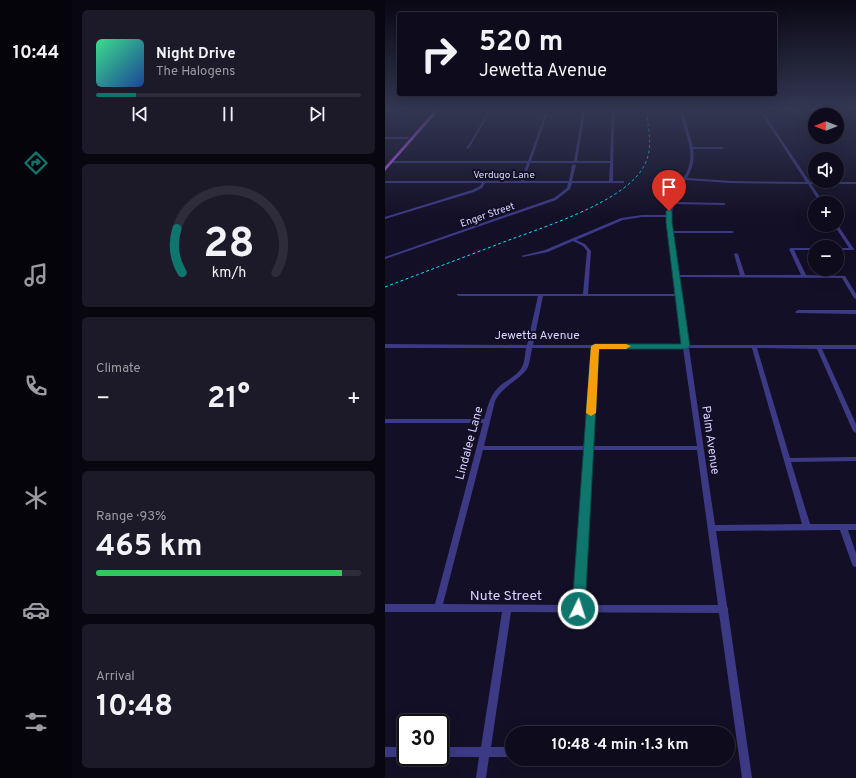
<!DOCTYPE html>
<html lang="en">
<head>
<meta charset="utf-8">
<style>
  body { margin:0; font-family:Overpass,sans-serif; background:#1c1929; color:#f1f3f6; height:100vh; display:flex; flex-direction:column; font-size:15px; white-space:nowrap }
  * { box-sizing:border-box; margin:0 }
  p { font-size:13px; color:#9b9ba3 }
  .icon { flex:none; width:22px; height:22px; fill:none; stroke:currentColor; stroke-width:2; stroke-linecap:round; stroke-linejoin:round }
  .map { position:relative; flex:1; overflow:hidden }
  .side { display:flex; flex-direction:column; gap:10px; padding:10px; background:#08060f; width:313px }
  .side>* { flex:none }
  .banner { position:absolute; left:12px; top:12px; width:380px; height:84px; border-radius:4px; box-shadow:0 4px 16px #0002,0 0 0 1px #2e2b3b; background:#0e0b1c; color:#f1f3f6; overflow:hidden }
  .needle { width:26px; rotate:270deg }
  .buttons { position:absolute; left:423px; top:108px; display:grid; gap:8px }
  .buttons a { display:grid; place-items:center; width:36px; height:36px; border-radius:50%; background:#0e0b1c; box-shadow:0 4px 16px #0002,0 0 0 1px #2e2b3b; font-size:20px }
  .speed { position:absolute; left:12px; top:714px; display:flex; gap:8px; font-size:20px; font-weight:700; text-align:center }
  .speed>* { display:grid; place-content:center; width:52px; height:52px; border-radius:50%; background:#0e0b1c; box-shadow:0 4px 16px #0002,0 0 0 1px #2e2b3b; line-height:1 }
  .speed .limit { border:2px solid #111; border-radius:6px; background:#fff; color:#111 }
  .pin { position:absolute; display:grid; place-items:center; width:34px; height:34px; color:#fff; margin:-41px -17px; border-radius:50% 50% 50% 0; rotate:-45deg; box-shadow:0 0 4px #0007 }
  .pin .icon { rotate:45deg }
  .me { position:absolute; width:44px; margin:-22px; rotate:4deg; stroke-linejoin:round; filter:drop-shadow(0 0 3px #0008) }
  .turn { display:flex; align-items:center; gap:14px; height:84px; padding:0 16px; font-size:18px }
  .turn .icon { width:52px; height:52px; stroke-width:2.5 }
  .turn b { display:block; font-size:28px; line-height:34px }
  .big { font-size:30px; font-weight:700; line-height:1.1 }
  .side .tile { flex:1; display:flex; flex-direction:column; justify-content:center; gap:6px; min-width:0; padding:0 14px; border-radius:6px; background:#1c1929 }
  .side .dial { align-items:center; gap:0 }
  .dial svg { height:104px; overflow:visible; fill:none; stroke:#2e2b3b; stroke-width:7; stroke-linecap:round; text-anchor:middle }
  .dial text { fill:#f1f3f6; stroke:none }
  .song { display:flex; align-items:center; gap:12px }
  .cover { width:48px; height:48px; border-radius:6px; background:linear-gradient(135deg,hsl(150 70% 55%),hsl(220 70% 35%)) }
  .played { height:4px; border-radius:2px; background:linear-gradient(90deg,#0f766e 15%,#2e2b3b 15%) }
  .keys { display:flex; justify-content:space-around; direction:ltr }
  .heat { display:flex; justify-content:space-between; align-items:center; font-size:22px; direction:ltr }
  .charge { height:6px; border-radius:3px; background:linear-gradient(90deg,#34c759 93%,#2e2b3b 0) }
  .trip { position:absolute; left:120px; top:726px; width:230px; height:40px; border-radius:20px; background:#0e0b1c; box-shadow:0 4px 16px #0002,0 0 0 1px #2e2b3b; font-weight:700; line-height:40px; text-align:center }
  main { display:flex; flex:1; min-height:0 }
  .tab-bar { display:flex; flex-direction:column; width:72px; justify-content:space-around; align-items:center; background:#06040b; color:#9b9ba3 }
  .tab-bar .icon { width:28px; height:28px }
  .tab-bar .current { color:#0f766e }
  .tab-bar b { font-size:18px; color:#f1f3f6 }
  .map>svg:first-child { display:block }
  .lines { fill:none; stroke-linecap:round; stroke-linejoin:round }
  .minor { fill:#3d3a85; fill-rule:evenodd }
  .major { fill:#c25bff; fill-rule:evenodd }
  .rail { stroke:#00e5ff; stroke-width:1; stroke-dasharray:3 2.5; stroke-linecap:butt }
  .route { fill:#0f766e; stroke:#0a4d48 }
  .slow { fill:#f59e0b }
  .labels { text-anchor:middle; stroke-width:4; stroke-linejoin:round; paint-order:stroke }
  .far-street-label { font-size:10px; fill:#d9d4ff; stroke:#130f26 }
  .street-label { font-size:12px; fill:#d9d4ff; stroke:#130f26 }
  .near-street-label { font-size:14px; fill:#d9d4ff; stroke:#130f26 }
</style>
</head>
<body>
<main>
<nav class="tab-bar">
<b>10:44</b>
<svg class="icon current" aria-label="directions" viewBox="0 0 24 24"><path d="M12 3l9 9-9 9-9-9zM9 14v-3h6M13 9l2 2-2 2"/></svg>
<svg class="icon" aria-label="music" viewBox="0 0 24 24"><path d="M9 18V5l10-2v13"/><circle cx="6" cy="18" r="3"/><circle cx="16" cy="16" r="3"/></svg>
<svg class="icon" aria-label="phone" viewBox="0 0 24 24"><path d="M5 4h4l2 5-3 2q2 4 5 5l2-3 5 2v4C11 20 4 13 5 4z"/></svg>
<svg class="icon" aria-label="climate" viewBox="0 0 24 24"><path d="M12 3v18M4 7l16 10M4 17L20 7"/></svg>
<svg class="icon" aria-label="car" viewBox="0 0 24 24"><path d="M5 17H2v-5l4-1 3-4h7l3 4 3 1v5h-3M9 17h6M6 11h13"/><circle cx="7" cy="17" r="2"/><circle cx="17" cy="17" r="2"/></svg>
<svg class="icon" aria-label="filters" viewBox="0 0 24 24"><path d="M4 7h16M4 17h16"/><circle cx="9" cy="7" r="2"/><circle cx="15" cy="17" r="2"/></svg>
</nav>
<section class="side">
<div class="tile">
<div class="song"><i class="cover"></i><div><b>Night Drive</b><p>The Halogens</p></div></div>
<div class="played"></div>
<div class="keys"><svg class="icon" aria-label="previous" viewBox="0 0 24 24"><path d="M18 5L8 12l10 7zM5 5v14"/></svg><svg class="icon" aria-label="pause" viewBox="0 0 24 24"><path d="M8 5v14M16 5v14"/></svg><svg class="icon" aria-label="next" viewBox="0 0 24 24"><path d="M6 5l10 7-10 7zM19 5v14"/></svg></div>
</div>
<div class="tile dial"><svg viewBox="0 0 100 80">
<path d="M14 69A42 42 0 1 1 86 69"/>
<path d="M14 69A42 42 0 0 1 10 35" stroke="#0f766e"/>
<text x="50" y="56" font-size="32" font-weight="700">28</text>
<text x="50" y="72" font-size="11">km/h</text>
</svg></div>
<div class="tile"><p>Climate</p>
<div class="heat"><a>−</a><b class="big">21°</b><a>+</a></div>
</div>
<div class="tile"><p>Range · 93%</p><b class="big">465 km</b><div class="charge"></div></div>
<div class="tile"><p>Arrival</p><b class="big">10:48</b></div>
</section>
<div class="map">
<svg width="471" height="778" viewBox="0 0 471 778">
  <rect width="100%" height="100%" fill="#130f26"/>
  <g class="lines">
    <path class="minor" d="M105,109H107L84,148L81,149Z
      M162,109H164L146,161H189L198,110L187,109L244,111L255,109V111L244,113L229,112L228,181H239V183H187L185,189L171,200L0,259V257L169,198L182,188L183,183H100L97,188L89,192L0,219V217L87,190L95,186L97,183H0V181H136L142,163H7L5,162L7,161H143ZM200,110L227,112L225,161H192ZM145,163H225L224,181H187L191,165L189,164L187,165L184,181H139Z
      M376,109L425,182H471V184H426L439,203H435L423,184L346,183L301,180L289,202L339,203L341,204L339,205L289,204L286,216L288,231H347L349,232L347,233H288L294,275H355L349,254L351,253L353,254L360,275H416L404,249L406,248H430V250H409L421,275L460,276L471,294V299L469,298L457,278L294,277L303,345H471V349H437L471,424V433L468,431L432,349L372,348L405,458L471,457V461L406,462L425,524H471V530H463L471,553V567L468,566L467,564L455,530L331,531L342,606L343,609V611L367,778H357L334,613L126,612L106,747H127V757H104L101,778H91L94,757H55V747H96L117,612H0V604H50L98,423H0V419H99C103,406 105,394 116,385C122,380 133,375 137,367C140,361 140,354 141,348H0V344L142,345L153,296H74L72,295V294H198L202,251L198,246L188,241L163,252L138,257L136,256L160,250L236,218L257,215H282L285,204L284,203L286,202L298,180L296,179C300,177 301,173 303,169C311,147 297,131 296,110L376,112L375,110ZM298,112L377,114L421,182L346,181L302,178C307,169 310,160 308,149H337L339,148L337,147H308ZM257,217H282L284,231L283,232L284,233L292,294H203L206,251L200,244L191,240L238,220ZM158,296H292L298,345H148ZM147,348H207L200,446H99L110,401C118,385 137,379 143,367C145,361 146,354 147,348ZM213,348H298L312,446H207ZM304,348H367L417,524L330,525ZM98,450H200L189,605L58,604ZM207,450H312L333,605H198Z
      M409,109H411L417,117H415Z
      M0,137H23L24,138L23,139H0Z
      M452,224L469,249V250H452V248H464L449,225H452Z
      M413,310H471V314L411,313L410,312Z
      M0,747H21L22,757H0Z"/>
    <path class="major" d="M51,109H55L0,171V167Z
      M230,109H295L293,110H232Z"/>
    <path class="rail" d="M0,287C37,273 74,259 111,245C151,229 239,204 259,166C269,148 263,128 261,109"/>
  </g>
  <linearGradient id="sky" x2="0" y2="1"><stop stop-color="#0a0815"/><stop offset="0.5" stop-color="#333752"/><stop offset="1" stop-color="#333752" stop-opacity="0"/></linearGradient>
  <rect width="471" height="218" fill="url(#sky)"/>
  <path class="route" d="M284,209L287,211V222L305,347L301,349H214L200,609L198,613L193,615L189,613L187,609L206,346L210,344H296L281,222V211Z"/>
  <path class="slow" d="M210,344H241L246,346L241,349H214L211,413L206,416L201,413L206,346Z"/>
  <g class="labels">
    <g class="far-street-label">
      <text x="119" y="178">Verdugo Lane</text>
      <text transform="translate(102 214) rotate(-19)" y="4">Enger Street</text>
    </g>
    <g class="street-label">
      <text x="152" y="339">Jewetta Avenue</text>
      <text transform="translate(326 440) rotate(82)" y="4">Palm Avenue</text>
      <text transform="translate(84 443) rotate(-75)" y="4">Lindalee Lane</text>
    </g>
    <g class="near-street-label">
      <text x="121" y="600">Nute Street</text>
    </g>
  </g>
</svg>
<div class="buttons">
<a><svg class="needle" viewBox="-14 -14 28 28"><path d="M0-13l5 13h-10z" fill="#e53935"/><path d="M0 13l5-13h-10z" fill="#9b9ba3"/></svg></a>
<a><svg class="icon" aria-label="sound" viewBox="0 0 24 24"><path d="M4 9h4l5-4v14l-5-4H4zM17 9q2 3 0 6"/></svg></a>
<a>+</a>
<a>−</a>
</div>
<div class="speed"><div class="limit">30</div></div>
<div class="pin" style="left:284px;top:211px;background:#d93025"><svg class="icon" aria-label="arrive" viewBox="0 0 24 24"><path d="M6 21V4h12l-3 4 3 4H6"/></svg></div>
<svg class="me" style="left:193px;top:609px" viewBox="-20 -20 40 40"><circle r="17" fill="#0f766e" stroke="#fff" stroke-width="3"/><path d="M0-11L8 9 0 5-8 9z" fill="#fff"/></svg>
<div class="trip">10:48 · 4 min · 1.3 km</div>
<div class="banner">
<div class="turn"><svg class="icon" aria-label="right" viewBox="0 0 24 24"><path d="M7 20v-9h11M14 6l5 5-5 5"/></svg><div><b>520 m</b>Jewetta Avenue</div></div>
</div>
</div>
</main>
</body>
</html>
